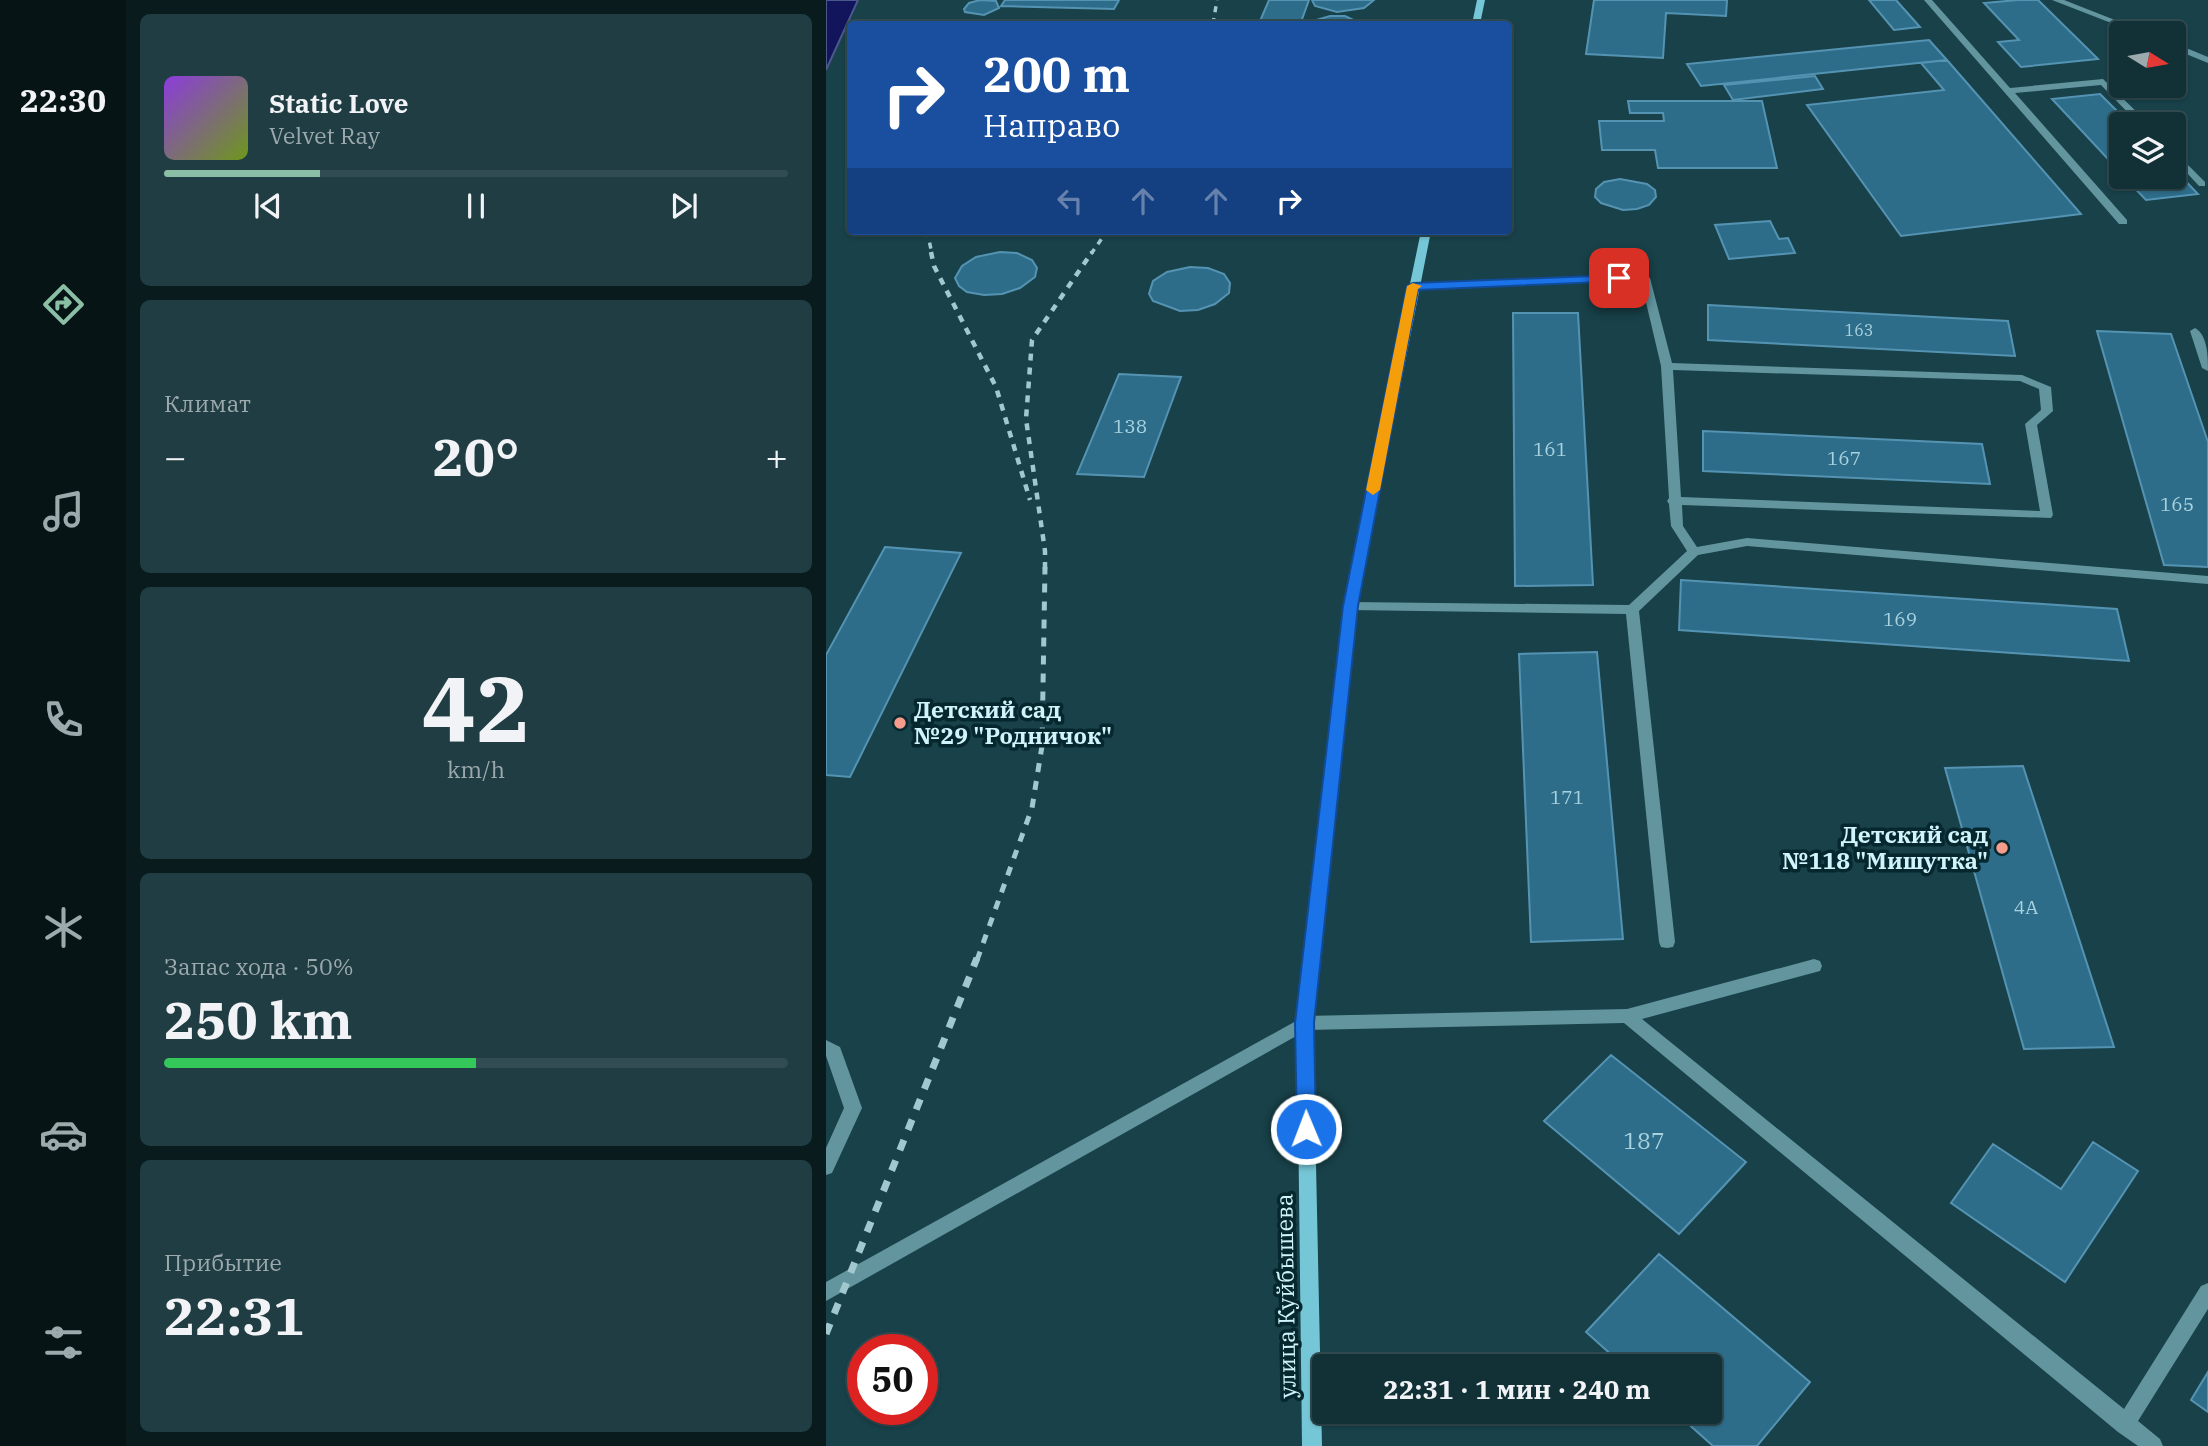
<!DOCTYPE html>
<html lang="ru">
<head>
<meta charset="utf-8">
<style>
  body { margin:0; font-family:"IBM Plex Serif",serif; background:#1f3d42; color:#f1f3f6; height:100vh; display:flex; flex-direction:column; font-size:26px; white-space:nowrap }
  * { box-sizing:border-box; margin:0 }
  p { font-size:23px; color:#9ca9ad }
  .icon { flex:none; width:38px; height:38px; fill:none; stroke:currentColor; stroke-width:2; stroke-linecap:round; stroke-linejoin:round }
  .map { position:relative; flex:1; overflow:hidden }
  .sheet { display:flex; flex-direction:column; gap:14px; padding:14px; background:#0a1b1e; width:700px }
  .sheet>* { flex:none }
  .hud { position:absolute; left:21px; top:21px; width:665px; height:214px; border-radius:7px; box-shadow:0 2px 5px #0004,0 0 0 2px #314c52; background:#1a4fa0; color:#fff; overflow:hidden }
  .needle { width:46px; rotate:101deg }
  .tools { position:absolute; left:1283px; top:21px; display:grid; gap:14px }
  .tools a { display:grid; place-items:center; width:77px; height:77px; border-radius:7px; background:#123137; box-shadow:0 2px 5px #0004,0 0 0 2px #314c52; font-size:35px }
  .speed { position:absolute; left:21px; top:1334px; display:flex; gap:14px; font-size:35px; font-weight:700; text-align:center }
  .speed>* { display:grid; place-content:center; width:91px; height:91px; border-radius:50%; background:#123137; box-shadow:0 2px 5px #0004,0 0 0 2px #314c52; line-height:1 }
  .speed .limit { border:10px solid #d22; background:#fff; color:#111 }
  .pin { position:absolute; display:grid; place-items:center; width:60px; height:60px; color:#fff; margin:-30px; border-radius:14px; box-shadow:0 4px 10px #0006 }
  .me { position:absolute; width:77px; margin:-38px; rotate:359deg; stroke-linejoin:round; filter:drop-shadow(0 0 5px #0008) }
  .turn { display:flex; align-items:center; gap:24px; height:147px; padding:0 21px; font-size:32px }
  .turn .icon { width:91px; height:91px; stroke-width:2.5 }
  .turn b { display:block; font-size:49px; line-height:60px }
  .lanes { display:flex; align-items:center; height:66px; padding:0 21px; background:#0003; justify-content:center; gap:35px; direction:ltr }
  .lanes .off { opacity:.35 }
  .big { font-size:52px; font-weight:700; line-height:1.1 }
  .sheet .tile { flex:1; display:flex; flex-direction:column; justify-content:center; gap:10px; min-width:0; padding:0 24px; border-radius:10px; background:#1f3d42 }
  .sheet .dial { align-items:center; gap:0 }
  .dial b { font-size:91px; line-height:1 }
  .song { display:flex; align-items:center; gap:21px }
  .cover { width:84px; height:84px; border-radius:10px; background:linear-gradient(135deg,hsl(270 70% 55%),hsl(80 70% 35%)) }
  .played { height:7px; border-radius:4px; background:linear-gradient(90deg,#8abfa5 25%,#314c52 25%) }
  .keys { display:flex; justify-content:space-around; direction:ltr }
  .heat { display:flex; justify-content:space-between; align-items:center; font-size:38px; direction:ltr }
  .charge { height:10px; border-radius:5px; background:linear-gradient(90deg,#34c759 50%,#314c52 0) }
  .trip { position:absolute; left:486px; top:1354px; width:410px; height:70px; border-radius:7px; background:#123137; box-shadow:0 2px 5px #0004,0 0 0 2px #314c52; font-weight:700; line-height:70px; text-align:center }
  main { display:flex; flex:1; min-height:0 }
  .tabs { display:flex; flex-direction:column; width:126px; justify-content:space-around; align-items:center; background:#071416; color:#9ca9ad }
  .tabs .icon { width:49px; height:49px }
  .tabs .selected { color:#8abfa5 }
  .tabs b { font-size:32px; color:#f1f3f6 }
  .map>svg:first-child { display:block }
  .water { fill:#12155b; stroke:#4b588b; stroke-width:2 }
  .building { fill:#2e6d8a; stroke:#5593b2; stroke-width:2 }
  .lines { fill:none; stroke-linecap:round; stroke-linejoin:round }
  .lane { fill:#63959f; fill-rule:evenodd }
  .secondary { fill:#75c7d7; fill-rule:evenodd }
  .rail-far3 { stroke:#a2c8cf; stroke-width:3.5; stroke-dasharray:6 6; stroke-linecap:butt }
  .rail-far2 { stroke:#a2c8cf; stroke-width:4.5; stroke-dasharray:7 7; stroke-linecap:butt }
  .rail-far1 { stroke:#a2c8cf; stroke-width:5; stroke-dasharray:9 9; stroke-linecap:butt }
  .rail { stroke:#a2c8cf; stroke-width:7; stroke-dasharray:11 11; stroke-linecap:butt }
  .route { fill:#1a73e8; stroke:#114b97; stroke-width:2 }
  .slow { fill:#f59e0b }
  .poi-dot { fill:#f49d8c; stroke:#05272d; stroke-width:2.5 }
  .labels { text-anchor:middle; stroke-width:7; stroke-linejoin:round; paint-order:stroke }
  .far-number-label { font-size:16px; fill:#a7d2df }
  .number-label { font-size:19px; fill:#a7d2df }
  .poi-label { font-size:23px; font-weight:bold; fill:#cff4fb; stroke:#05272d; text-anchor:start }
  .near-number-label { font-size:23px; fill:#a7d2df }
  .street-label { font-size:23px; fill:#cff4fb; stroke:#05272d }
</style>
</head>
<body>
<main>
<nav class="tabs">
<b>22:30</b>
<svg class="icon selected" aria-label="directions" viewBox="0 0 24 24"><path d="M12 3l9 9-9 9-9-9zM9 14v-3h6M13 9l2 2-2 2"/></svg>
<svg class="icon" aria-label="music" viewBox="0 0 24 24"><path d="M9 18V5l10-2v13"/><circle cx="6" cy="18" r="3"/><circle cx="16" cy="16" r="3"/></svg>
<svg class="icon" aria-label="phone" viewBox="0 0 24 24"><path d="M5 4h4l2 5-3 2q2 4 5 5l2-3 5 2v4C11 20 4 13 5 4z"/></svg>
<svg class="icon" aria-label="climate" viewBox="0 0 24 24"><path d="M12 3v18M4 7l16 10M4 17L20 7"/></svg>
<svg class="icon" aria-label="car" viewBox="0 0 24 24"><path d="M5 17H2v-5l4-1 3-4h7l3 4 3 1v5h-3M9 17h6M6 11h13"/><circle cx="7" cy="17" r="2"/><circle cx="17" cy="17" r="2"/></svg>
<svg class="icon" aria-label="filters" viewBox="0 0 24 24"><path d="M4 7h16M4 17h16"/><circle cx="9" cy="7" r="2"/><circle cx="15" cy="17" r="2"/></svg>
</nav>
<section class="sheet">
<div class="tile">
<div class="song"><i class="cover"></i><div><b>Static Love</b><p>Velvet Ray</p></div></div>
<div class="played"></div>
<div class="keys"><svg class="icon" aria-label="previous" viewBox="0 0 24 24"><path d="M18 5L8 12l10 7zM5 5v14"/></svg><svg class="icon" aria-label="pause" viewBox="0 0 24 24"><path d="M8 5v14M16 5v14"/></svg><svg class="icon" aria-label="next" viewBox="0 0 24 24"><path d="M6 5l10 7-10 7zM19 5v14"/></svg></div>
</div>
<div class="tile"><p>Климат</p>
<div class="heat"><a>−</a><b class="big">20°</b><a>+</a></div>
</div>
<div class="tile dial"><b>42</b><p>km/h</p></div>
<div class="tile"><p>Запас хода · 50%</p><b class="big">250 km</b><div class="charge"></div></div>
<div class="tile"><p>Прибытие</p><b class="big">22:31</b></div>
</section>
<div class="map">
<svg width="1382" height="1446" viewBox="0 0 1382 1446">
  <rect width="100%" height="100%" fill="#184149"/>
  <path class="water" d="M0,0H32L0,70Z"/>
  <path class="building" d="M154,0L170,1L173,8L158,15L139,12L138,9L143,3Z
    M179,0H293L288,9L175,6Z
    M443,0H483L475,22L434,21Z
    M486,0H548L538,8L511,12L489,6Z
    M768,0H901L900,16L840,13L837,58L760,54Z
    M1043,0H1070L1094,27L1068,30Z
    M1192,0H1212L1272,59L1195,67L1172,42L1193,40L1158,3Z
    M504,16H519L536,24H477Z
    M224,20L318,21L317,24H222Z
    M1103,40L1121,60L875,86L861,64Z
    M1121,60L1255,214L1075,236L981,105L1118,90L1095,63Z
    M989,76L997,89L907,100L898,85Z
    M1274,94L1304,124H1295V173L1226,99Z
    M802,101H936L951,168H832L829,150H776L773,121H838L837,113H804Z
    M1348,169L1372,194L1320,200L1298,177H1348Z
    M794,179L821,184L829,190L830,197L823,205L811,209L797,210L775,203L769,197L770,189L778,182Z
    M944,221L953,239L962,238L969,253L903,259L889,225Z
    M174,252L191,253L206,260L211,268L209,277L194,288L176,294L158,295L141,292L133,286L129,278L136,266L150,257Z
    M364,267L382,268L398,274L404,283L403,293L389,304L372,310L354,311L327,301L323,294L327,281L341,272Z
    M882,305L1182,321L1189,356L882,340Z
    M687,313H752L767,585L689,586Z
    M1271,331L1345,334L1382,442V567L1338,565Z
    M293,374L355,377L318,477L251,474Z
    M877,431L1156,444L1164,484L877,471Z
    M59,547L135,553L24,777L0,775V655Z
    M855,580L1291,609L1303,661L853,630Z
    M771,652L797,939L705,942L693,654Z
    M1197,766L1288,1047L1198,1049L1119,768Z
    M785,1055L920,1162L853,1234L718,1121Z
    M1267,1142L1312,1171L1239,1282L1125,1203L1167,1144L1235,1189Z
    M833,1254L984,1382L931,1446H887L849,1412H884V1367H799L760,1332Z
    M1382,1372V1412L1365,1400Z"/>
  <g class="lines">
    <path class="lane" d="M1098,0H1106L1184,88L1277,79L1321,122L1322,124H1313L1275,85L1189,93L1301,220V224H1293Z
      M1226,0H1238L1322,33H1311Z
      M1348,43L1382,57V63L1348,49Z
      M1348,151L1379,182V186H1373L1348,159Z
      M819,275L824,278L846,363L1196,375L1225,387L1227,411L1211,425L1227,515L1225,518L856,505L857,526L871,547L921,538L1382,576V584L921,546L872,555L813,611L849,942L847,947L841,948L835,947L833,942L800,614L524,610L517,606L524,602L803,605L861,551L845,526L843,504L841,501L843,498L835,366L815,281L587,289L582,286L587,283ZM847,370L1194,381L1213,389L1215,410L1199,424L1214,511L855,497Z
      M1369,328C1382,335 1382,358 1382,371L1376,368L1364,331Z
      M988,959L994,961L996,966L994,971L816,1019L1298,1409L1375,1286L1382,1283V1309L1312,1421L1334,1439L1337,1446H1312L1292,1432L798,1023L481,1030L0,1301V1282L479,1016L801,1009Z
      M0,1040L14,1047L36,1108L6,1173L0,1175V1148L18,1108L0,1056Z"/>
    <path class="secondary" d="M651,0H659L654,24H646Z
      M595,231H605L531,606L487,1023L496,1446H476L471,1023L517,606Z"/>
    <path class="rail-far3" d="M387,24L391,0
      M101,231L106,254
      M265,254L281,231"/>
    <path class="rail-far2" d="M105,252L108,266L170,387L204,500
      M219,569V551L200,419L206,340L266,252"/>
    <path class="rail-far1" d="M151,960L206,808L216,746L219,567"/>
    <path class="rail" d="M0,1334L151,958"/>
  </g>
  <path class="route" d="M793,275L799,278L798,281L592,290L532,606L488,1023L490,1129L487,1135L480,1138L473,1135L471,1129L469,1023L517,606L581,286L587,283Z"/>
  <path class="slow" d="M587,283L596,286L592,289L554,490L547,495L540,490L581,286Z"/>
  <g class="poi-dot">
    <circle cx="74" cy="723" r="7"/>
    <circle cx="1176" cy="848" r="7"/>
  </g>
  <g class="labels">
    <g class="far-number-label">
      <text x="1033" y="336">163</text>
    </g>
    <g class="number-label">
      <text x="304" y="433">138</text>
      <text x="724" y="456">161</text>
      <text x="1018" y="465">167</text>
      <text x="1351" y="511">165</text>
      <text x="1074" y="626">169</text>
      <text x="741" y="804">171</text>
      <text x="1200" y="914">4А</text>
    </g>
    <g class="poi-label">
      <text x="88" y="718">Детский сад<tspan x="88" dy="26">№29 "Родничок"</tspan></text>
      <text x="1162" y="843" text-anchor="end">Детский сад<tspan x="1162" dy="26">№118 "Мишутка"</tspan></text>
    </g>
    <g class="near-number-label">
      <text x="818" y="1149">187</text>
    </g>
    <g class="street-label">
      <text transform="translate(460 1296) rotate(-91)" y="8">улица Куйбышева</text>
    </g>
  </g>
</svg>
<div class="tools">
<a><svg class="needle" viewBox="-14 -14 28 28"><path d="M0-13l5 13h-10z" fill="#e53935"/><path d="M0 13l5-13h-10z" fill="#9ca9ad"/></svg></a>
<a><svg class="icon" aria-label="layers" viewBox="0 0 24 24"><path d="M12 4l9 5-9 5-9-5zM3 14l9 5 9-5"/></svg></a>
</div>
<div class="speed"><div class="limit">50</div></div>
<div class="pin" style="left:793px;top:278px;background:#d93025"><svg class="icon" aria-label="arrive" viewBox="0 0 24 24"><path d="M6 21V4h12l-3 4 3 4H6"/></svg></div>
<svg class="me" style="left:480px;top:1129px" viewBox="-20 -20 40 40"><circle r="17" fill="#1a73e8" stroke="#fff" stroke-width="3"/><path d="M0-11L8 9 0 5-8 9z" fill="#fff"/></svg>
<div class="trip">22:31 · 1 мин · 240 m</div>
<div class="hud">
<div class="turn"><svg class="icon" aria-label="right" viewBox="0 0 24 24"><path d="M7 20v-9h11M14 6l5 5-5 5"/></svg><div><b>200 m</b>Направо</div></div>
<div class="lanes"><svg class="icon off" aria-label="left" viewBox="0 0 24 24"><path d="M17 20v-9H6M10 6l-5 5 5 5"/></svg><svg class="icon off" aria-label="ahead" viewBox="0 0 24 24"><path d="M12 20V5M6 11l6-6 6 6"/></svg><svg class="icon off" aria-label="ahead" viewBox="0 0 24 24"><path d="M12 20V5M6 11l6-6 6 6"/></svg><svg class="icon" aria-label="right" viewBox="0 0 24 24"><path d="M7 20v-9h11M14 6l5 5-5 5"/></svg></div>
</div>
</div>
</main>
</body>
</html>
